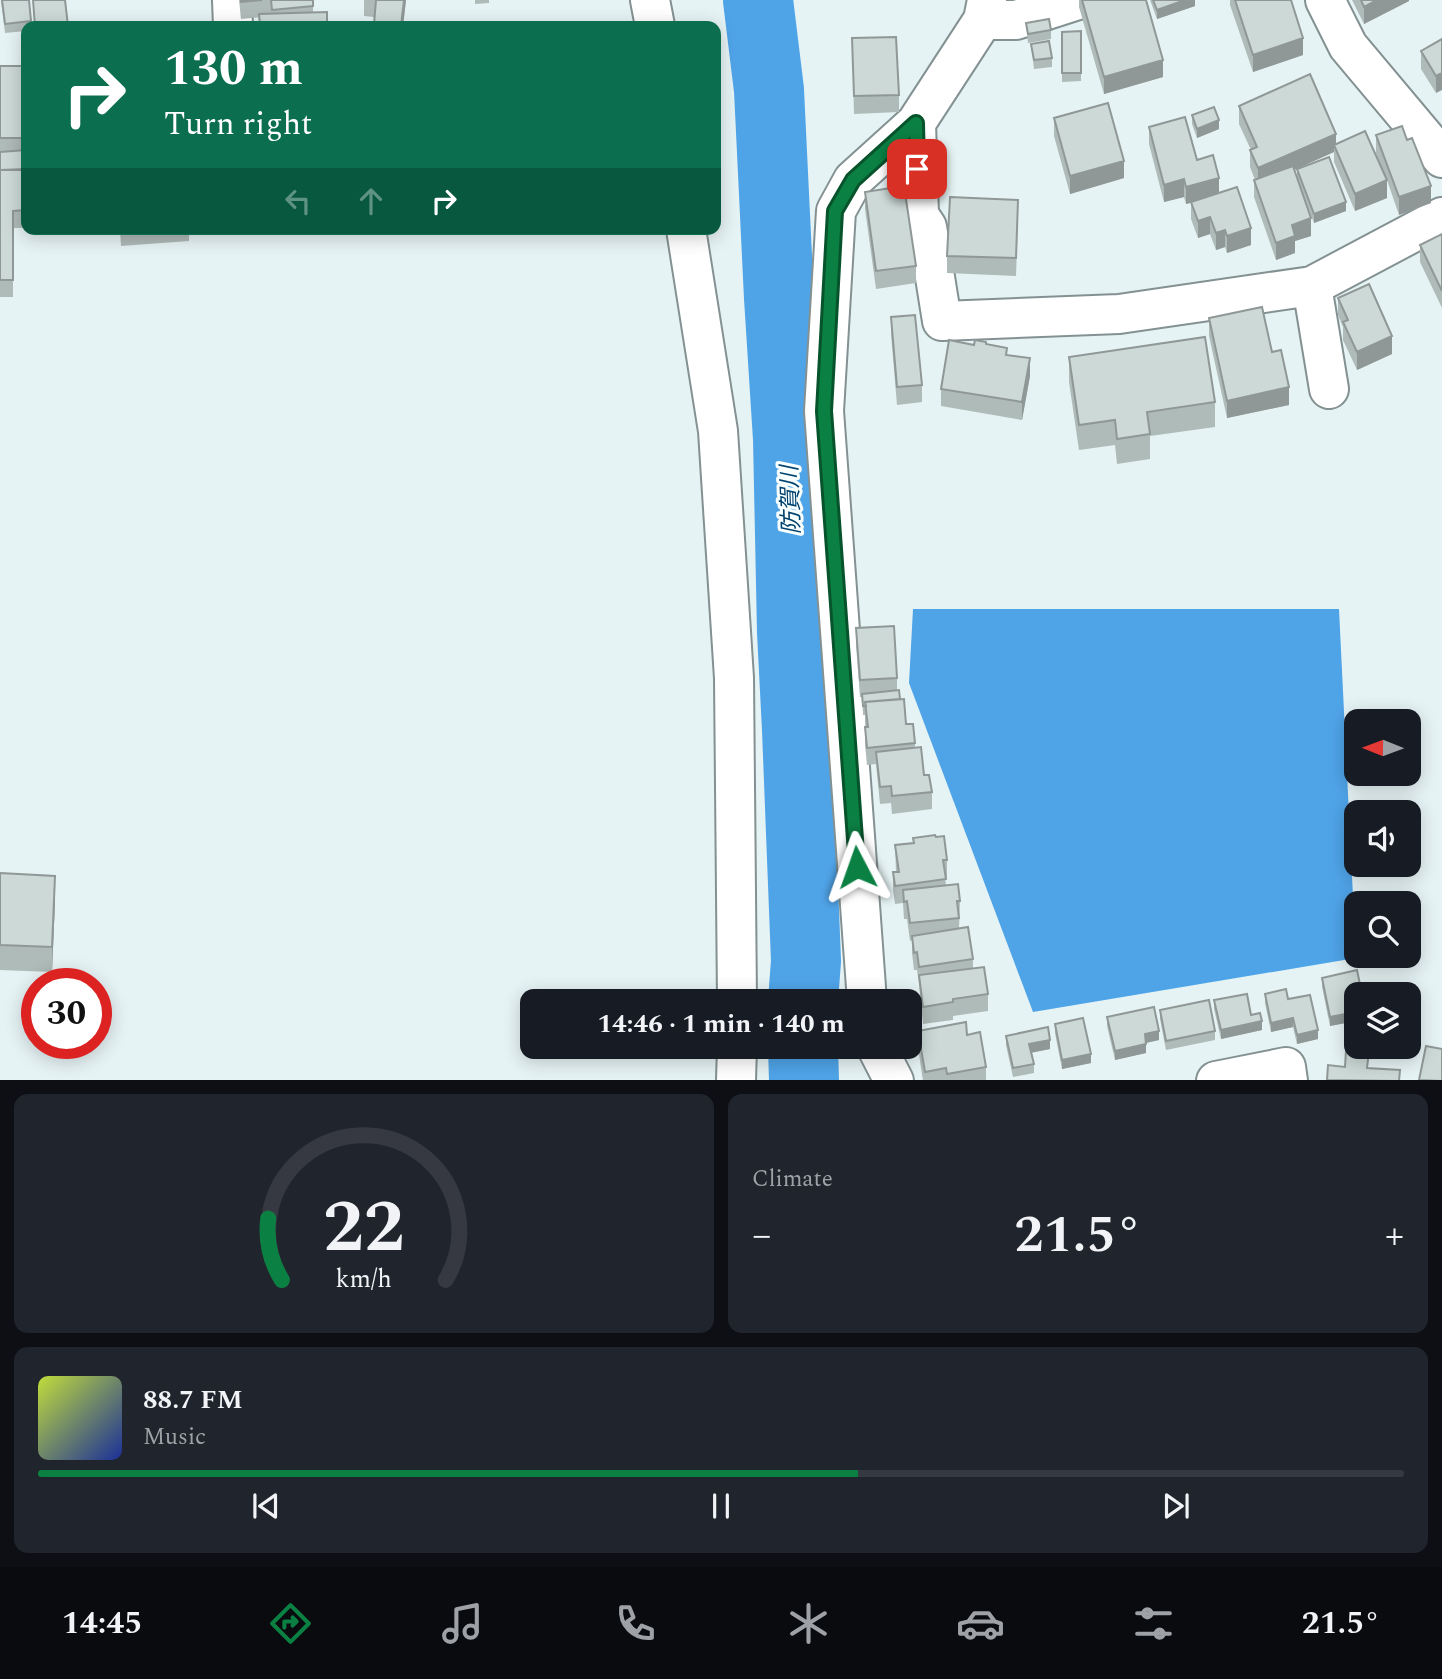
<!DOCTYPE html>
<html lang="en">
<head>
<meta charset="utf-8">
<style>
  body { margin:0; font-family:Spectral,"Noto Sans JP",serif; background:#20242c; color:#f1f3f6; height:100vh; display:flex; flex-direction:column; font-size:26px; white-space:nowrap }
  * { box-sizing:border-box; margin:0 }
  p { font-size:23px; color:#9ea1a6 }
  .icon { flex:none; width:38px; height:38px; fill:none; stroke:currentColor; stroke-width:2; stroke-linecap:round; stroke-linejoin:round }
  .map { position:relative; height:1080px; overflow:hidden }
  .panel { display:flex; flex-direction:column; gap:14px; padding:14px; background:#0d0f14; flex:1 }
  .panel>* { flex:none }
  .banner { position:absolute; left:21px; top:21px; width:700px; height:214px; border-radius:14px; box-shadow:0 4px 18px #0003; background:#0b6e4f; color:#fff; overflow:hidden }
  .needle { width:46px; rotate:271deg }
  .fabs { position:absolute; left:1344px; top:709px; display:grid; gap:14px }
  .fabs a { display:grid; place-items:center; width:77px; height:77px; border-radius:14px; background:#171b24; box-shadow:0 4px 18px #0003; font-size:35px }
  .speed { position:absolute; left:21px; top:968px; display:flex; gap:14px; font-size:35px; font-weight:700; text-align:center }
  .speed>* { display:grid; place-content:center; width:91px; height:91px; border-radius:50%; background:#171b24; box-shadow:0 4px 18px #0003; line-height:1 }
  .speed .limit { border:10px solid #d22; background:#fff; color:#111 }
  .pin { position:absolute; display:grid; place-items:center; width:60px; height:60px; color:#fff; margin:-30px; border-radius:14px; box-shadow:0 4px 10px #0006 }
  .me { position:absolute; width:77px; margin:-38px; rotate:356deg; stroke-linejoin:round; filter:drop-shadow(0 0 5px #0008) }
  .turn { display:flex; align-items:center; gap:24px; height:147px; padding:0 28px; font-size:32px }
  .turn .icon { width:91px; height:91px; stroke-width:2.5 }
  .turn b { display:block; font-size:49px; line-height:60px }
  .lanes { display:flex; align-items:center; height:66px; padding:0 28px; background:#0003; justify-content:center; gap:35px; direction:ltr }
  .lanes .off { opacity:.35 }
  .big { font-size:52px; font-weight:700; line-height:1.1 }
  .panel .card { flex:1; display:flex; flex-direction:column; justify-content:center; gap:10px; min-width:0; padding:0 24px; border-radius:14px; background:#20242c }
  .panel .dial { align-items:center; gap:0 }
  .dial svg { height:182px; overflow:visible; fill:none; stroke:#363941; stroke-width:7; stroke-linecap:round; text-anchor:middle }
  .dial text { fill:#f1f3f6; stroke:none }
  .song { display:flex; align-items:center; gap:21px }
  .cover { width:84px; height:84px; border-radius:10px; background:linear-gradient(135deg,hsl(70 70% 55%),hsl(230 70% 35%)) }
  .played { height:7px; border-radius:4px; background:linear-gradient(90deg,#0b8043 60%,#363941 60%) }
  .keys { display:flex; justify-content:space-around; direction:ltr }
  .heat { display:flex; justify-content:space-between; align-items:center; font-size:38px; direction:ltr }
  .panel .tiles { flex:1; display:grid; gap:14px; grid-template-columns:1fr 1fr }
  .card:last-child { grid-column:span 2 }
  .trip { position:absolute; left:520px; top:989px; width:402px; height:70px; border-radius:14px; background:#171b24; box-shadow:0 4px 18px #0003; font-weight:700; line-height:70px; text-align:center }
  .tabs { display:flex; height:112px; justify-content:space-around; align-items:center; background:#090b0e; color:#9ea1a6 }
  .tabs .icon { width:49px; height:49px }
  .tabs .active { color:#0b8043 }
  .tabs b { font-size:32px; color:#f1f3f6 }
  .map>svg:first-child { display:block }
  .water { fill:#4fa4e8 }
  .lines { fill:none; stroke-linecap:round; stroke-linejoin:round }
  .river { stroke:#4fa4e8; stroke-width:70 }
  .minor-casing { stroke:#849192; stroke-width:42 }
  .minor { stroke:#fff; stroke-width:38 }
  .wall { fill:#afbbb8 }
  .shaded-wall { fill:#8f9896 }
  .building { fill:#ccd9d6; stroke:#8f9896; stroke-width:2 }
  .route-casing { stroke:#07532c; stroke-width:18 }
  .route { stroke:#0b8043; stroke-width:12 }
  .labels { text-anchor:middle; stroke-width:6; stroke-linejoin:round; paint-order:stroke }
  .water-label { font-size:23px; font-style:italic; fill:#00426e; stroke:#f9ffff }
</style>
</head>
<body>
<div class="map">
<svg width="1442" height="1081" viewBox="0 0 1442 1081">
  <rect width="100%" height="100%" fill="#e6f3f4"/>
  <path class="water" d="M913,609H1339L1356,958L1033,1012L909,683Z"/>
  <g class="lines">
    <path class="river" d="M758,0L769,90L779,298L788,439L792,632L797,730L806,961L803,1001
      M803,1046L804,1081"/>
    <defs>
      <path id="minor" d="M232,0L233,26
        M650,0L655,26
        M1325,0L1348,46L1442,158
        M983,20H1016L1078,0
        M916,123L919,215L927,227L942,321L1119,314L1312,286L1442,217
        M686,229L718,431L734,678L737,1001
        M1312,286L1329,389
        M867,1001L824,411L836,211L853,180L916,123L983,20L987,0
        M876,1046L894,1081
        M736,1081L737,1046
        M1216,1081L1286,1067L1288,1081"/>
    </defs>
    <use href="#minor" class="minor-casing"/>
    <use href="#minor" class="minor"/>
  </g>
  <path class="wall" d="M1,0H29L31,26H26V31L5,33Z
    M239,0H313V12L241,19Z
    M364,0H406L403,26H374V17L364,16Z
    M475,0H489V3L475,4Z
    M1079,0H1146L1163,77L1104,94L1079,7Z
    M1150,0H1195V6L1157,19Z
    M1230,0H1291L1303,55L1253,72L1230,5Z
    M1352,0H1409V1L1364,24Z
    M1026,23L1051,30V39L1028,43Z
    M1081,31V81L1062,82V32Z
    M852,38L899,95V112L854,114Z
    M1442,39L1436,93L1421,69V51Z
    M1031,44L1052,58V67L1034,69Z
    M0,66H26V228H13V297H0Z
    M1239,106L1336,144L1386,179L1376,153V135L1431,203L1399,215L1387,180V198L1355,211L1334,162V152L1294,170L1311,236L1295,241V253L1276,260L1254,197V180H1255L1250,167V150H1251L1239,124Z
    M1192,115L1219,129L1197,138L1192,124Z
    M1054,118L1124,178L1070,194L1054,136Z
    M1149,127L1197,160L1251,245L1227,253L1225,247L1216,250L1210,234L1198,238L1191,219V203L1186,204L1184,197L1164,202L1149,144Z
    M1297,169L1346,211L1314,223L1297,178Z
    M865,192L916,266V283L876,289L865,209Z
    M1018,217L1016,276L947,273V256Z
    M120,229H189V241L121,246Z
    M1442,234V308L1420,262V245Z
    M1338,298L1392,354L1357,370L1343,340V327L1338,315Z
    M891,317L922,385V402L897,405L891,334Z
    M1209,318L1272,352L1289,405L1227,418L1209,336Z
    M986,344L1007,355L1030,376L1022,420L941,406V389L974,345Z
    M1069,357L1215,402V427L1150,436V459L1117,464L1115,445L1079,450L1069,382Z
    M856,628L897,678V691L906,724L915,743V748L924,775L932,792V809L892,814L891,803L880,804L876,764L867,765L865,744V715H863L862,697H860L856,645Z
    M913,838L947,860V877H945L946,885L960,901L959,928L973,959V968L988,994V1011L953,1016V1020L923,1024L919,984L917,970H914L912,953V940L910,941L907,919H904L903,903L895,904L893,890V872H896L895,845L913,843Z
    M0,873L55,901L52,972L0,970Z
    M1322,978L1356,994V1021L1330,1026L1322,987Z
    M1265,994L1288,999L1318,1039L1297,1044L1293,1027L1271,1032L1265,1003Z
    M1214,1000L1251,1015L1262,1030L1221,1039L1214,1009Z
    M1160,1010L1215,1031V1040L1166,1050L1160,1019Z
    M1107,1017L1159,1040L1146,1043V1053L1115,1060L1107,1026Z
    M1055,1024L1091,1063L1062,1069L1055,1033Z
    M918,1031L967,1035L986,1067V1081H923L918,1048Z
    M1006,1036L1050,1049L1031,1053L1034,1064V1073L1013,1077L1006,1045Z"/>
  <path class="shaded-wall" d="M404,0H406L403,26H401Z
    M1185,0H1195V6L1157,19V10Z
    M1377,0H1409V1L1364,24V7Z
    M1303,38V55L1253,72V55Z
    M1163,60V77L1104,94V77Z
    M1442,73V90L1436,93V76Z
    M1219,120V129L1197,138V129Z
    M1336,134V150L1334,145V152L1258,186V168Z
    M1124,161V178L1070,194V176Z
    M1219,178V195L1186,204V187Z
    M1184,179V197L1164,202V185Z
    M1387,180V198L1355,211V194Z
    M1431,186V203L1399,215V197Z
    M1346,202V211L1314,223V214Z
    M1210,217V234L1198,238V221Z
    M1311,218V236L1295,241V253L1276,260V243L1292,225Z
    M1251,228V245L1227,253V236Z
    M1225,230V247L1216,250V233Z
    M1392,336V354L1357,370V352Z
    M1030,358V376L1022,420V402Z
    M1289,387V405L1227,418V401Z
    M55,876V901L52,972V947Z
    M1356,1012V1021L1330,1026V1017Z
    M1293,1018V1027L1271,1032V1023Z
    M1262,1021V1030L1221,1039V1030Z
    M1318,1030V1039L1297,1044V1035Z
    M1159,1031V1040L1145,1043V1034Z
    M1050,1040V1049L1029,1053V1044Z
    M1146,1044V1053L1115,1060V1051Z
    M1091,1054V1063L1062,1069V1060Z"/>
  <path class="building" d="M2,0H29L31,21L5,24Z
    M33,0H65L68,26H35Z
    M241,0H262L241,2Z
    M271,0H313V6L272,10Z
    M376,0H404L401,26L374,24Z
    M1082,0H1146L1163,60L1104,77Z
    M1153,0H1185L1157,10Z
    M1235,0H1291L1303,38L1253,55Z
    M1361,0H1377L1364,7Z
    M327,12V26H260L259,14Z
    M1049,19L1051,30L1028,34L1026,23Z
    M1081,31V73H1062V32Z
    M896,37L899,95L854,96L852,38Z
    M1442,39V73L1436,76L1421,51Z
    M1049,41L1052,58L1034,60L1031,44Z
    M0,66H26V138H0Z
    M1310,74L1336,134L1258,168L1250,150L1257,147L1239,106Z
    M1108,103L1124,161L1070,176L1054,118Z
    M1214,107L1219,120L1197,129L1192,115Z
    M1185,117L1197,160L1213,155L1219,178L1186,187L1184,179L1164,185L1149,127Z
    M1402,126L1407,140L1412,138L1431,186L1399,197L1376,135Z
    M1365,131L1387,180L1355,194L1334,145Z
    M26,150V169L0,170V152Z
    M1329,157L1346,202L1314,214L1297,169Z
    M1293,166L1311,218L1292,225L1295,236L1276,243L1254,180Z
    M0,170H26V210L13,211V280H0Z
    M904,186L916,266L876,271L865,192Z
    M1237,187L1251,228L1227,236L1225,230L1216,233L1210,217L1198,221L1191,202Z
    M950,197L1018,200L1016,258L947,256Z
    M1442,234V291L1420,245Z
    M1369,284L1392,336L1357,352L1343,322L1348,320L1338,298Z
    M1262,307L1272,352L1281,350L1289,387L1227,401L1209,318Z
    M915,315L922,385L897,387L891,317Z
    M1205,337L1215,402L1147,412L1150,434L1117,439L1115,420L1079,425L1069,357Z
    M949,340L974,345L975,340L986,342V344L1007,348L1006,355L1030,358L1022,402L941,389Z
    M894,626L897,678L860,680L856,628Z
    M899,690L900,699L865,702L866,706H863L862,694Z
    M904,699L906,724H913L915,743L867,748L865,727H868L865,702Z
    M921,747L924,775H929L932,792L892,796L891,786L880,787L876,752Z
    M935,835L936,837L944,836L947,860H943L946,879L895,886L893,872H899L895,845L914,843L913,838Z
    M0,873L55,876L52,947L0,945Z
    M958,884L960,901H957L959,918L910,923L907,901L904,902L903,890Z
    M968,927L973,959L919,967L917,952L914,953L912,936Z
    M984,967L988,994L953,999V1002L923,1007L919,975Z
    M1357,970L1362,994H1356V1012L1330,1017L1322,978Z
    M1286,989L1288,999L1310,995L1318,1030L1297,1035L1293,1018L1271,1023L1265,994Z
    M1247,994L1251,1015L1260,1013L1262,1021L1221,1030L1214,1000Z
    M1209,1000L1215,1031L1166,1041L1160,1010Z
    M1154,1007L1159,1031L1145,1034L1146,1044L1115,1051L1107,1017Z
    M1083,1018L1091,1054L1062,1060L1055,1024Z
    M966,1022L967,1035L980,1032L986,1067L947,1074L946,1068L925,1072L918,1031Z
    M1048,1027L1050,1040L1029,1044L1034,1064L1013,1068L1006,1036Z
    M1426,1046L1442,1049V1081L1419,1080Z
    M1346,1050L1369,1051L1367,1068L1400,1070L1399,1081L1327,1080L1328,1065L1345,1067Z"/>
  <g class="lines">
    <defs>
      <path id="route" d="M857,867L824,411L835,211L853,180L916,123L917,169"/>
    </defs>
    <use href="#route" class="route-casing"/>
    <use href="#route" class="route"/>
  </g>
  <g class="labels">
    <g class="water-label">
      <text transform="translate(790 500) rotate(-92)" y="8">防賀川</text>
    </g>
  </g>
</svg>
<div class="fabs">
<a><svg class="needle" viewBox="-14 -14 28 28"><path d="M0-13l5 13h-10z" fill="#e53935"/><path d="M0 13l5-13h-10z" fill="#9ea1a6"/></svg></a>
<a><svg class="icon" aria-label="sound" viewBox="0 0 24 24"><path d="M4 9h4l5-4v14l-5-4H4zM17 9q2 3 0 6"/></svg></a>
<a><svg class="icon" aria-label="search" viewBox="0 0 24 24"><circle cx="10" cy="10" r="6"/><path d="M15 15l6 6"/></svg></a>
<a><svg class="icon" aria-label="layers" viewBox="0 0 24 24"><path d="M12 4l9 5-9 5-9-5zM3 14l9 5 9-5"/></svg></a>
</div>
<div class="speed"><div class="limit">30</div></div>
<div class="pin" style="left:917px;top:169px;background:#d93025"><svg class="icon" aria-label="arrive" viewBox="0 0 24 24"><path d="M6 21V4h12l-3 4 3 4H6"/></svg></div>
<svg class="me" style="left:857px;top:867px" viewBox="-20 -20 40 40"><path d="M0-17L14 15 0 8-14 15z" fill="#0b8043" stroke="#fff" stroke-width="4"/></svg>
<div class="trip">14:46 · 1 min · 140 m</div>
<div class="banner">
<div class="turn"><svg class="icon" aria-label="right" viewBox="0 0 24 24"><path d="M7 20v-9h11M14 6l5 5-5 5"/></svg><div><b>130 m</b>Turn right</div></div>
<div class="lanes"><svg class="icon off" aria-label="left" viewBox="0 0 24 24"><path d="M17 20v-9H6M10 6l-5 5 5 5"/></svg><svg class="icon off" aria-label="ahead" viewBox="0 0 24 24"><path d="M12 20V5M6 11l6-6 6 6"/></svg><svg class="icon" aria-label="right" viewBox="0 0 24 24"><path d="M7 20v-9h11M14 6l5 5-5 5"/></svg></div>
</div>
</div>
<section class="panel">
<div class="tiles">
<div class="card dial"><svg viewBox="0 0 100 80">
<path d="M14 69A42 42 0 1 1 86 69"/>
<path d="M14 69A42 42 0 0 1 8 42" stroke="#0b8043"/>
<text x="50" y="56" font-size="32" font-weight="700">22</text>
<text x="50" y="72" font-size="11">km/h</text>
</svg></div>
<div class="card"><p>Climate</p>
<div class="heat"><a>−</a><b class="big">21.5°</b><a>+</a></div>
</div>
<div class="card">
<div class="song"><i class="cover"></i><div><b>88.7 FM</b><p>Music</p></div></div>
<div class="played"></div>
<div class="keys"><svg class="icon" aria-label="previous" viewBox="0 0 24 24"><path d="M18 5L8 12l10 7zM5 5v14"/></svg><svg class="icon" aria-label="pause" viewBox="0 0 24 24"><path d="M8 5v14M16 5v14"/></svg><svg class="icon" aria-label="next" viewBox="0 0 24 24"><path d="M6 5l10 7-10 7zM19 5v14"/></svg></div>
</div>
</div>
</section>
<nav class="tabs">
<b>14:45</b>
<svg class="icon active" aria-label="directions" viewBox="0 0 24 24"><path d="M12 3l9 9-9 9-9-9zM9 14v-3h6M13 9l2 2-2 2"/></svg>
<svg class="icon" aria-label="music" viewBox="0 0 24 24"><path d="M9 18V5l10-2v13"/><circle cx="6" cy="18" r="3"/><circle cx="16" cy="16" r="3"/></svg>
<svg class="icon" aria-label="phone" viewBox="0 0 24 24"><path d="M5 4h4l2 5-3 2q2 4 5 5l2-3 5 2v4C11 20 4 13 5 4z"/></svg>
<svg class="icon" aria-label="climate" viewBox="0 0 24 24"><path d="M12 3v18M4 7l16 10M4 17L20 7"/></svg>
<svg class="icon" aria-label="car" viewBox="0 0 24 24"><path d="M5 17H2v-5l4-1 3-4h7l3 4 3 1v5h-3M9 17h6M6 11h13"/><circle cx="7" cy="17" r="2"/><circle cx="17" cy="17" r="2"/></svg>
<svg class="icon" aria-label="filters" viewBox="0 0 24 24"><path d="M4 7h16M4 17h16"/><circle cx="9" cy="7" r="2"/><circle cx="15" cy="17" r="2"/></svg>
<b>21.5°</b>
</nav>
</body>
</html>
